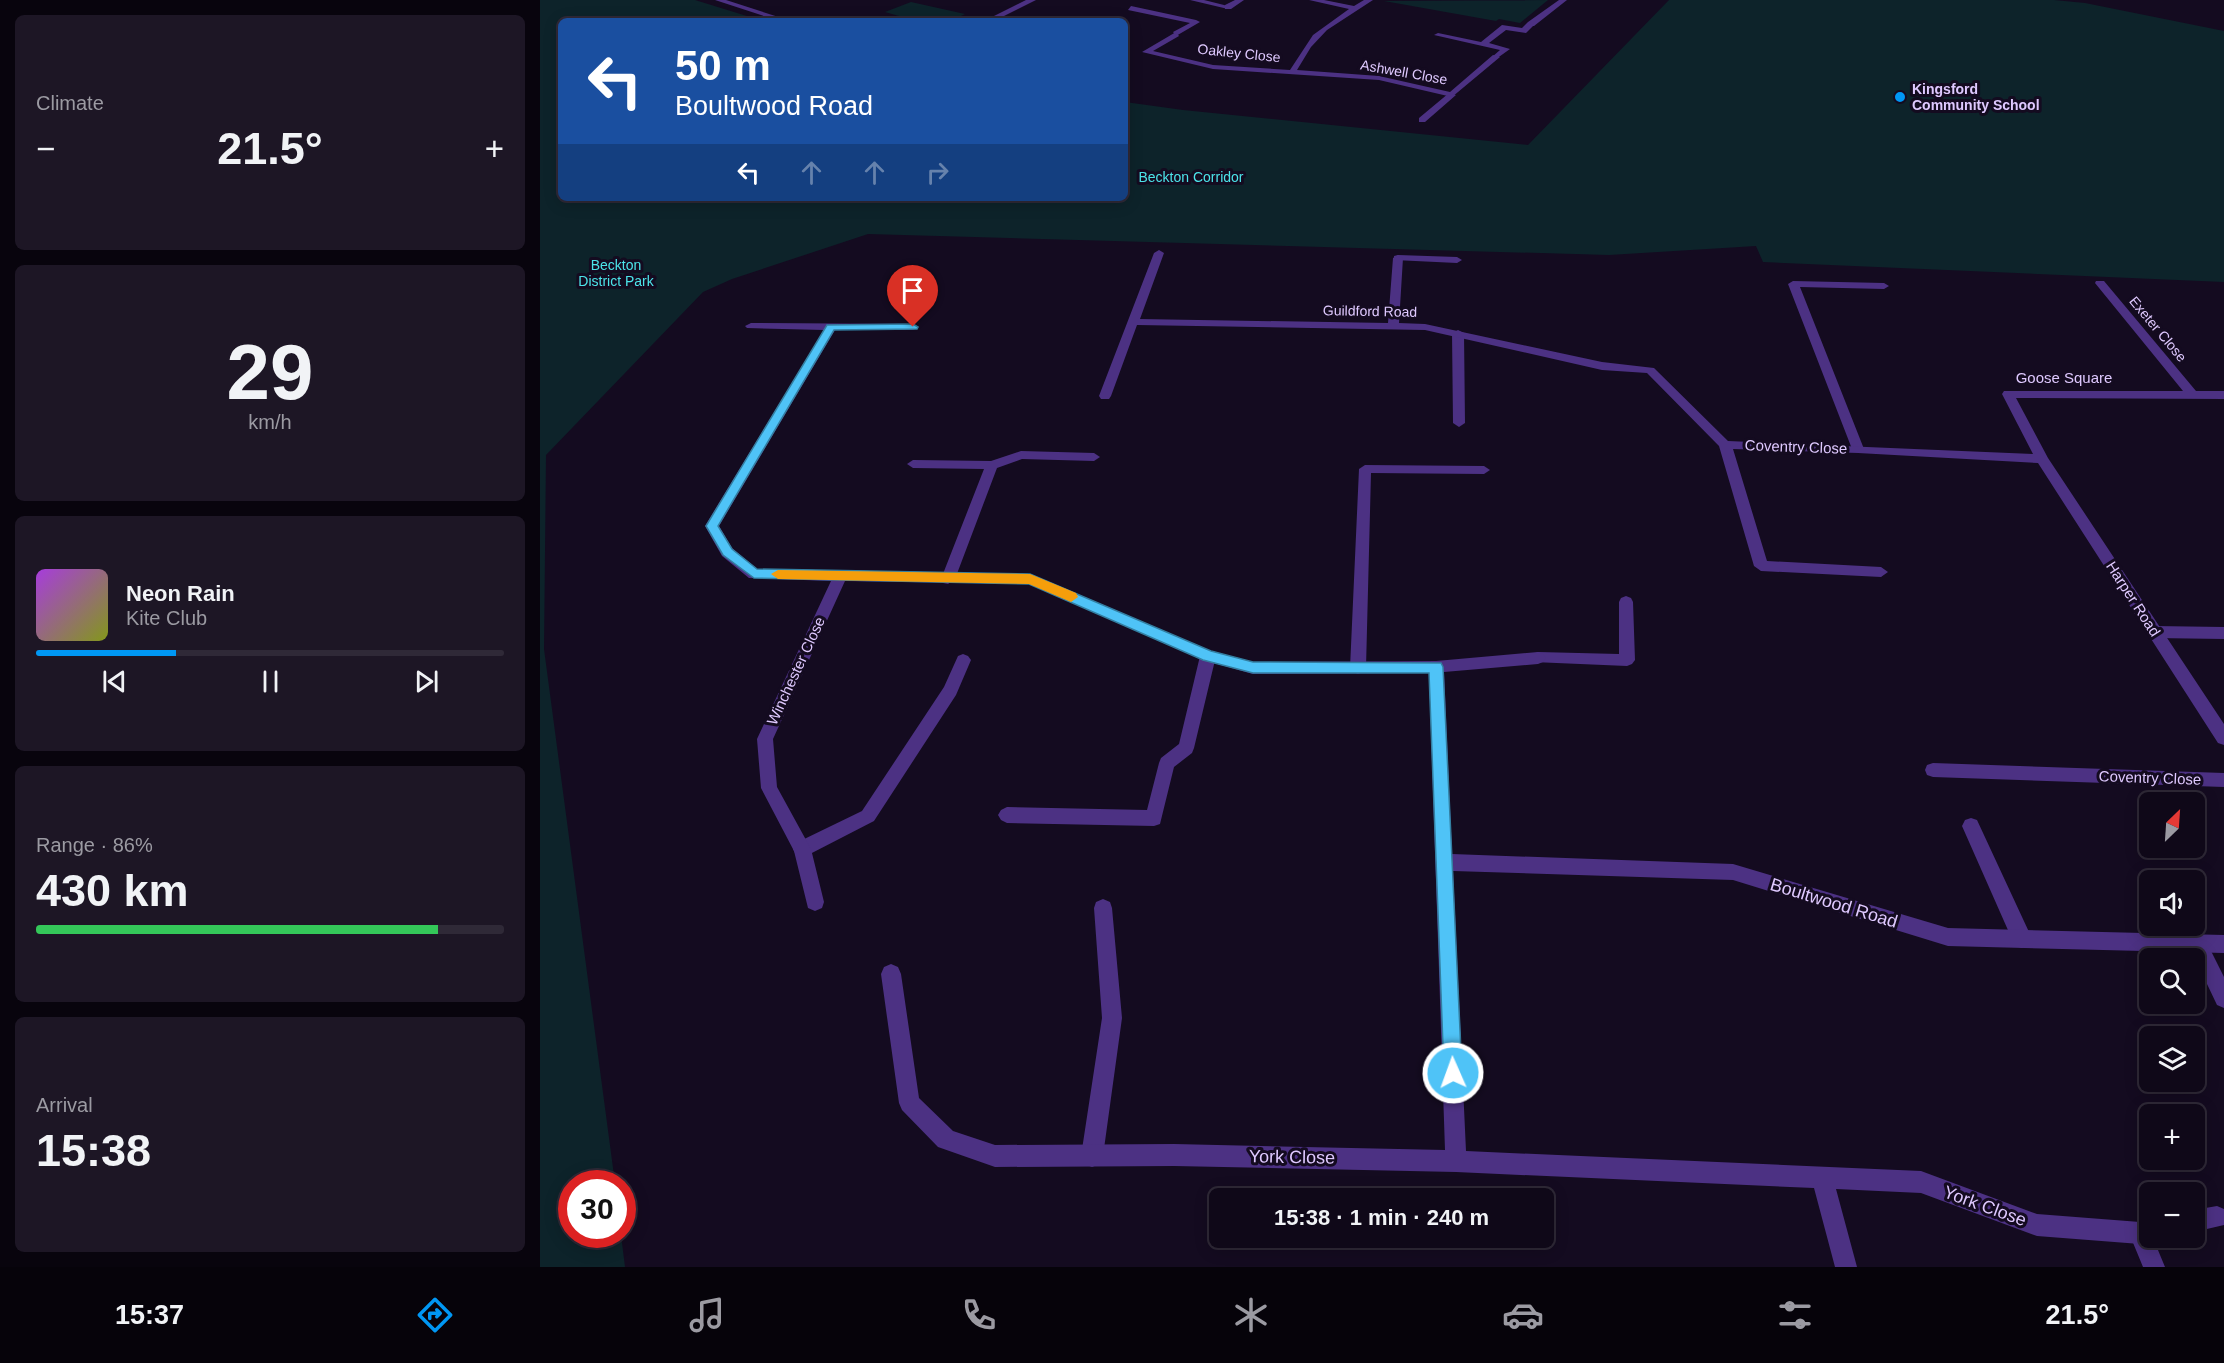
<!DOCTYPE html>
<html lang="en">
<head>
<meta charset="utf-8">
<style>
  body { margin:0; font-family:Helvetica,sans-serif; background:#1d1625; color:#f1f3f6; height:100vh; display:flex; flex-direction:column; font-size:22px; white-space:nowrap }
  * { box-sizing:border-box; margin:0 }
  p { font-size:20px; color:#9b9aa2 }
  .icon { flex:none; width:33px; height:33px; fill:none; stroke:currentColor; stroke-width:2; stroke-linecap:round; stroke-linejoin:round }
  .map { position:relative; flex:1; overflow:hidden }
  .sheet { display:flex; flex-direction:column; gap:15px; padding:15px; background:#08040d; width:540px }
  .sheet>* { flex:none }
  .guide { position:absolute; left:18px; top:18px; width:570px; height:183px; border-radius:9px; box-shadow:0 3px 15px #0003,0 0 0 2px #2f2937; background:#1a4fa0; color:#fff; overflow:hidden }
  .needle { width:39px; rotate:25deg }
  .tools { position:absolute; left:1599px; top:792px; display:grid; gap:12px }
  .tools a { display:grid; place-items:center; width:66px; height:66px; border-radius:9px; background:#0f0818; box-shadow:0 3px 15px #0003,0 0 0 2px #2f2937; font-size:30px }
  .speed { position:absolute; left:18px; top:1170px; display:flex; gap:12px; font-size:30px; font-weight:700; text-align:center }
  .speed>* { display:grid; place-content:center; width:78px; height:78px; border-radius:50%; background:#0f0818; box-shadow:0 3px 15px #0003,0 0 0 2px #2f2937; line-height:1 }
  .speed .limit { border:9px solid #d22; background:#fff; color:#111 }
  .pin { position:absolute; display:grid; place-items:center; width:51px; height:51px; color:#fff; margin:-62px -26px; border-radius:50% 50% 50% 0; rotate:-45deg; box-shadow:0 0 6px #0007 }
  .pin .icon { rotate:45deg }
  .me { position:absolute; width:66px; margin:-33px; rotate:358deg; stroke-linejoin:round; filter:drop-shadow(0 0 4px #0008) }
  .turn { display:flex; align-items:center; gap:21px; height:126px; padding:0 18px; font-size:27px }
  .turn .icon { width:78px; height:78px; stroke-width:2.5 }
  .turn b { display:block; font-size:42px; line-height:51px }
  .lanes { display:flex; align-items:center; height:57px; padding:0 18px; background:#0003; justify-content:center; gap:30px; direction:ltr }
  .lanes .off { opacity:.35 }
  .big { font-size:45px; font-weight:600; line-height:1.1 }
  .sheet .tile { flex:1; display:flex; flex-direction:column; justify-content:center; gap:9px; min-width:0; padding:0 21px; border-radius:9px; background:#1d1625 }
  .sheet .dial { align-items:center; gap:0 }
  .dial b { font-size:78px; line-height:1 }
  .song { display:flex; align-items:center; gap:18px }
  .cover { width:72px; height:72px; border-radius:9px; background:linear-gradient(135deg,hsl(280 70% 55%),hsl(70 70% 35%)) }
  .played { height:6px; border-radius:3px; background:linear-gradient(90deg,#0097f4 30%,#2f2937 30%) }
  .keys { display:flex; justify-content:space-around; direction:ltr }
  .heat { display:flex; justify-content:space-between; align-items:center; font-size:33px; direction:ltr }
  .charge { height:9px; border-radius:4px; background:linear-gradient(90deg,#34c759 86%,#2f2937 0) }
  .trip { position:absolute; left:669px; top:1188px; width:345px; height:60px; border-radius:9px; background:#0f0818; box-shadow:0 3px 15px #0003,0 0 0 2px #2f2937; font-weight:600; line-height:60px; text-align:center }
  .dock { display:flex; height:96px; justify-content:space-around; align-items:center; background:#06030a; color:#9b9aa2 }
  .dock .icon { width:42px; height:42px }
  .dock .on { color:#0097f4 }
  .dock b { font-size:27px; color:#f1f3f6 }
  main { display:flex; flex:1; min-height:0 }
  .map>svg:first-child { display:block }
  .green { fill:#0d232a }
  .lines { fill:none; stroke-linecap:round; stroke-linejoin:round }
  .service { fill:#4c3183; fill-rule:evenodd }
  .minor { fill:#4c3183; fill-rule:evenodd }
  .route { fill:#4fc3f7; stroke:#337fa1; stroke-width:1.5 }
  .slow { fill:#f59e0b }
  .poi-dot { fill:#0097f4; stroke:#140b20; stroke-width:2 }
  .labels { text-anchor:middle; stroke-width:6; stroke-linejoin:round; paint-order:stroke }
  .far-street-label { font-size:14px; fill:#dfc9ff; stroke:#140b20 }
  .far-poi-label { font-size:14px; font-weight:bold; fill:#dfc9ff; stroke:#140b20; text-anchor:start }
  .far-park-label { font-size:14px; fill:#4ce4e9; stroke:#140b20 }
  .street-label { font-size:15px; fill:#dfc9ff; stroke:#140b20 }
  .near-street-label { font-size:18px; fill:#dfc9ff; stroke:#140b20 }
</style>
</head>
<body>
<main>
<section class="sheet">
<div class="tile"><p>Climate</p>
<div class="heat"><a>−</a><b class="big">21.5°</b><a>+</a></div>
</div>
<div class="tile dial"><b>29</b><p>km/h</p></div>
<div class="tile">
<div class="song"><i class="cover"></i><div><b>Neon Rain</b><p>Kite Club</p></div></div>
<div class="played"></div>
<div class="keys"><svg class="icon" aria-label="previous" viewBox="0 0 24 24"><path d="M18 5L8 12l10 7zM5 5v14"/></svg><svg class="icon" aria-label="pause" viewBox="0 0 24 24"><path d="M8 5v14M16 5v14"/></svg><svg class="icon" aria-label="next" viewBox="0 0 24 24"><path d="M6 5l10 7-10 7zM19 5v14"/></svg></div>
</div>
<div class="tile"><p>Range · 86%</p><b class="big">430 km</b><div class="charge"></div></div>
<div class="tile"><p>Arrival</p><b class="big">15:38</b></div>
</section>
<div class="map">
<svg width="1684" height="1267" viewBox="0 0 1684 1267">
  <rect width="100%" height="100%" fill="#140b20"/>
  <path class="green" d="M0,0H155L223,21H21V198H585V102L643,110L988,145L1129,0H1514L1545,3L1684,31V282L1223,262L1216,246L1069,255L328,234L192,279L163,292L6,455L4,649L75,1183L32,1184V1234L81,1235L85,1267H0Z
    M1008,0L980,23L959,19L956,21L844,1Z
    M371,2L425,14L417,18L426,21H376L345,12Z"/>
  <g class="lines">
    <path class="service" d="M650,0H664L692,7L688,9Z
      M591,6L656,20L660,22L636,36L633,32L650,23L588,10Z
      M988,22L995,24L986,33L966,30L949,43L970,49L956,59L952,57L960,50L894,35L898,33L941,42L962,25L982,28Z
      M909,93L916,95L885,122H879V118Z
      M858,255L917,257L922,260L917,263L854,260V256Z
      M1253,281L1344,283L1349,286L1344,289L1260,287L1324,449L1322,452H1314L1312,449L1248,284Z
      M918,330L924,333L925,423L919,427L913,423L912,333Z
      M481,451L554,453L560,457L554,461L482,459L457,468L415,579L408,584L403,583L401,579L444,469L373,468L367,464L373,460L451,461Z
      M825,465L944,466L950,470L944,474L831,473L826,668L823,672L818,674L813,672L810,668L819,469Z
      M1086,596L1091,598L1093,602L1095,660L1092,664L1087,666L993,662L990,658L993,654L998,652L1079,654V602L1081,598Z
      M1614,626L1684,627V639L1614,638L1609,636L1607,632L1609,628Z
      M668,650L673,652L676,656L654,748L652,753L634,767L620,824L614,826L467,823L461,820L458,815L461,810L467,807L607,810L619,763L621,758L639,744L660,656L663,652Z
      M423,654L428,656L431,660L416,695L334,821L268,855L262,857L256,855L253,849L256,843L322,811L404,687L418,656Z
      M1393,763L1684,773V787L1393,777L1387,775L1385,770L1387,765Z
      M1431,818L1437,820L1489,932L1491,939L1489,946L1482,948L1475,946L1422,826L1425,820Z
      M563,899L570,902L572,908L582,1018L563,1156L560,1164L552,1167L544,1164L541,1156L562,1018L554,908L556,902Z
      M1657,935L1664,937L1684,977V1008L1677,1005L1648,944L1650,937Z
      M1600,1222L1608,1225L1610,1238H1613L1625,1267H1603L1589,1233L1592,1225Z"/>
    <path class="minor" d="M175,0H186L251,21H239Z
      M486,0H496L454,21H444Z
      M695,0H704L691,9H685V5Z
      M769,0H784L814,6L824,0H833L787,30L771,47L757,70L839,76L910,92L953,55L960,57L912,97L839,80L673,69L602,52L636,32L639,36L613,51L673,65L750,70L773,35L809,9Z
      M1019,0H1027L994,26H988V22Z
      M619,250L624,253L600,319L848,323L853,258L858,255L863,258L859,323L885,324L1062,362L1114,368L1188,441L1493,454L1462,394L1464,391H1643L1555,283L1556,281H1564L1656,391H1684V399L1476,398L1508,458L1684,724V745L1678,743L1498,463L1318,453L1193,449L1227,561L1341,567L1348,572L1341,577L1221,571L1214,566L1179,446L1107,373L1062,370L885,330L597,325L571,396L569,399H561L559,396L614,253Z
      M211,323L373,324L379,327L373,330H295L179,526L192,548L217,569L491,574L671,651L713,662L896,661L998,652L1003,654L1006,658L1003,662L998,664L904,672L912,854L1193,864L1408,928L1684,935V953L1408,946L1193,880L913,871L926,1151L1381,1171L1497,1214L1600,1222L1610,1220V1238L1618,1239L1600,1244L1497,1236L1381,1193L1296,1189L1317,1267H1295L1274,1188L916,1172L634,1166L455,1167L398,1147L362,1110L359,1103L341,974L344,967L351,964L358,967L361,974L379,1098L413,1131L455,1145L634,1144L905,1150L889,673L713,674L663,660L489,584L305,581L233,739L237,787L271,849L284,902L282,908L275,911L268,908L254,851L221,788L217,739L291,581L209,578L182,556L165,526L284,330L207,328L205,326Z
      M1677,1206L1684,1209V1225L1654,1232V1210Z"/>
  </g>
  <path class="route" d="M373,324L378,327L377,329L294,330L178,526L192,549L217,569L490,574L671,651L713,662L901,663L903,667L922,1073L920,1079L913,1082L906,1079L904,1073L889,673H713L663,660L489,584L214,578L183,555L166,526L287,325Z"/>
  <path class="slow" d="M238,570L490,574L536,593L538,597L531,602L489,584L238,579L231,574Z"/>
  <circle class="poi-dot" cx="1360" cy="97" r="6"/>
  <g class="labels">
    <g class="far-street-label">
      <text transform="translate(699 53) rotate(6)" y="5">Oakley Close</text>
      <text transform="translate(864 72) rotate(10)" y="5">Ashwell Close</text>
      <text transform="translate(830 311) rotate(1)" y="5">Guildford Road</text>
      <text transform="translate(1618 329) rotate(50)" y="5">Exeter Close</text>
    </g>
    <g class="far-poi-label">
      <text x="1372" y="94">Kingsford<tspan x="1372" dy="16">Community School</tspan></text>
    </g>
    <g class="far-park-label">
      <text x="651" y="182">Beckton Corridor</text>
      <text x="76" y="270">Beckton<tspan x="76" dy="16">District Park</tspan></text>
    </g>
    <g class="street-label">
      <text x="1524" y="383">Goose Square</text>
      <text transform="translate(1256 447) rotate(2)" y="5">Coventry Close</text>
      <text transform="translate(1593 599) rotate(57)" y="5">Harper Road</text>
      <text transform="translate(256 671) rotate(-65)" y="5">Winchester Close</text>
      <text transform="translate(1610 778) rotate(2)" y="5">Coventry Close</text>
    </g>
    <g class="near-street-label">
      <text transform="translate(1294 903) rotate(17)" y="6">Boultwood Road</text>
      <text transform="translate(752 1157) rotate(1)" y="6">York Close</text>
      <text transform="translate(1445 1206) rotate(20)" y="6">York Close</text>
    </g>
  </g>
</svg>
<div class="tools">
<a><svg class="needle" viewBox="-14 -14 28 28"><path d="M0-13l5 13h-10z" fill="#e53935"/><path d="M0 13l5-13h-10z" fill="#9b9aa2"/></svg></a>
<a><svg class="icon" aria-label="sound" viewBox="0 0 24 24"><path d="M4 9h4l5-4v14l-5-4H4zM17 9q2 3 0 6"/></svg></a>
<a><svg class="icon" aria-label="search" viewBox="0 0 24 24"><circle cx="10" cy="10" r="6"/><path d="M15 15l6 6"/></svg></a>
<a><svg class="icon" aria-label="layers" viewBox="0 0 24 24"><path d="M12 4l9 5-9 5-9-5zM3 14l9 5 9-5"/></svg></a>
<a>+</a>
<a>−</a>
</div>
<div class="speed"><div class="limit">30</div></div>
<div class="pin" style="left:373px;top:327px;background:#d93025"><svg class="icon" aria-label="arrive" viewBox="0 0 24 24"><path d="M6 21V4h12l-3 4 3 4H6"/></svg></div>
<svg class="me" style="left:913px;top:1073px" viewBox="-20 -20 40 40"><circle r="17" fill="#4fc3f7" stroke="#fff" stroke-width="3"/><path d="M0-11L8 9 0 5-8 9z" fill="#fff"/></svg>
<div class="trip">15:38 · 1 min · 240 m</div>
<div class="guide">
<div class="turn"><svg class="icon" aria-label="left" viewBox="0 0 24 24"><path d="M17 20v-9H6M10 6l-5 5 5 5"/></svg><div><b>50 m</b>Boultwood Road</div></div>
<div class="lanes"><svg class="icon" aria-label="left" viewBox="0 0 24 24"><path d="M17 20v-9H6M10 6l-5 5 5 5"/></svg><svg class="icon off" aria-label="ahead" viewBox="0 0 24 24"><path d="M12 20V5M6 11l6-6 6 6"/></svg><svg class="icon off" aria-label="ahead" viewBox="0 0 24 24"><path d="M12 20V5M6 11l6-6 6 6"/></svg><svg class="icon off" aria-label="right" viewBox="0 0 24 24"><path d="M7 20v-9h11M14 6l5 5-5 5"/></svg></div>
</div>
</div>
</main>
<nav class="dock">
<b>15:37</b>
<svg class="icon on" aria-label="directions" viewBox="0 0 24 24"><path d="M12 3l9 9-9 9-9-9zM9 14v-3h6M13 9l2 2-2 2"/></svg>
<svg class="icon" aria-label="music" viewBox="0 0 24 24"><path d="M9 18V5l10-2v13"/><circle cx="6" cy="18" r="3"/><circle cx="16" cy="16" r="3"/></svg>
<svg class="icon" aria-label="phone" viewBox="0 0 24 24"><path d="M5 4h4l2 5-3 2q2 4 5 5l2-3 5 2v4C11 20 4 13 5 4z"/></svg>
<svg class="icon" aria-label="climate" viewBox="0 0 24 24"><path d="M12 3v18M4 7l16 10M4 17L20 7"/></svg>
<svg class="icon" aria-label="car" viewBox="0 0 24 24"><path d="M5 17H2v-5l4-1 3-4h7l3 4 3 1v5h-3M9 17h6M6 11h13"/><circle cx="7" cy="17" r="2"/><circle cx="17" cy="17" r="2"/></svg>
<svg class="icon" aria-label="filters" viewBox="0 0 24 24"><path d="M4 7h16M4 17h16"/><circle cx="9" cy="7" r="2"/><circle cx="15" cy="17" r="2"/></svg>
<b>21.5°</b>
</nav>
</body>
</html>
